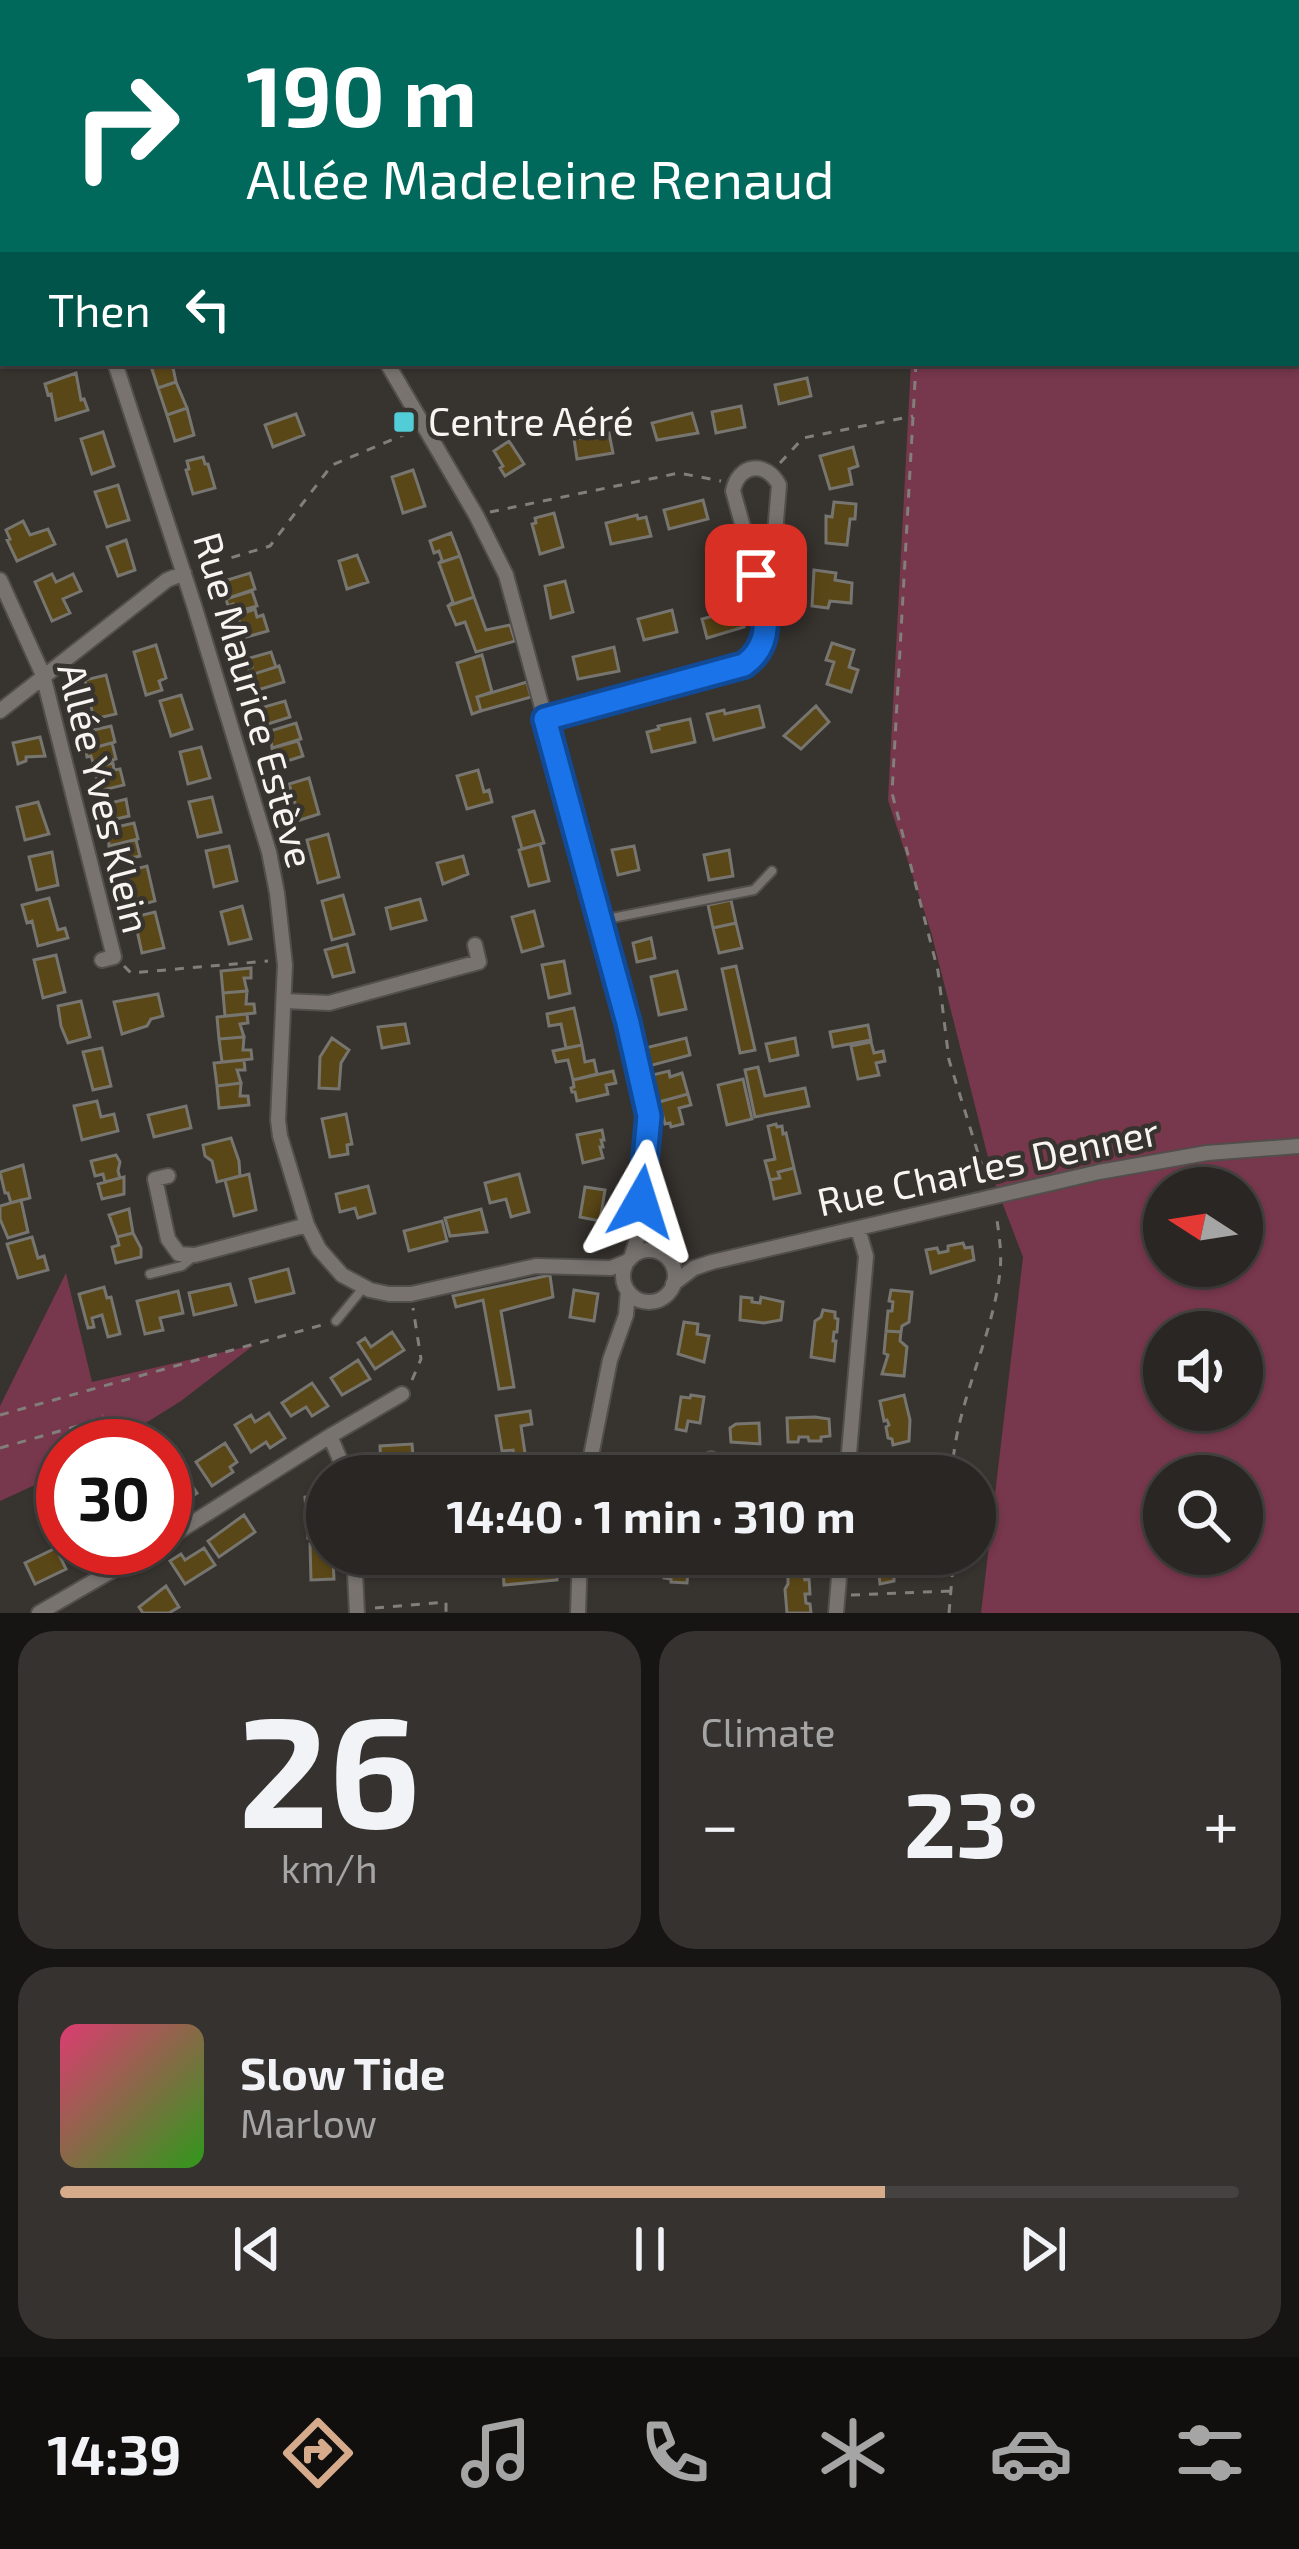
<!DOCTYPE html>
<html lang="en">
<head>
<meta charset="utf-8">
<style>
  body { margin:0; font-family:"Exo 2",sans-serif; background:#353230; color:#f1f3f6; height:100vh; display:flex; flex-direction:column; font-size:45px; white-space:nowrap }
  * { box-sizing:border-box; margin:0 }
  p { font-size:39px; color:#a5a5a6 }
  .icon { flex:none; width:66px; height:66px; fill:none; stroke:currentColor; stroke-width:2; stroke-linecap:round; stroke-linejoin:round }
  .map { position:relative; height:1613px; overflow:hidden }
  .sheet { display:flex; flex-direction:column; gap:18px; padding:18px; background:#171513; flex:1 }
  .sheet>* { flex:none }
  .top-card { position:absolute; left:0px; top:0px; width:1299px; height:366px; box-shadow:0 3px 9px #0004,0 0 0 3px #454341; background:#00695c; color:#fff; overflow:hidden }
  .needle { width:78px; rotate:282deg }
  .tools { position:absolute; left:1143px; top:1167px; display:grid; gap:24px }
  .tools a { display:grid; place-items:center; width:120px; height:120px; border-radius:50%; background:#292623; box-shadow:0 3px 9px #0004,0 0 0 3px #454341; font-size:60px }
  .speed { position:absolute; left:36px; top:1419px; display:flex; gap:24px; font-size:60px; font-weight:700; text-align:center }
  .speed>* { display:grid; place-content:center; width:156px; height:156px; border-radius:50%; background:#292623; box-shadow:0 3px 9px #0004,0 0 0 3px #454341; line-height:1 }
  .speed .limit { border:18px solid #d22; background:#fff; color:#111 }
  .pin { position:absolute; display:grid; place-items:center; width:102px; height:102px; color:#fff; margin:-51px; border-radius:24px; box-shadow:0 6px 18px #0006 }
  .me { position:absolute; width:132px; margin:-66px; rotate:6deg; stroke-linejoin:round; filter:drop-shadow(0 0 9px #0008) }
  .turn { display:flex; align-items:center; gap:42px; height:252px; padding:0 48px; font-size:54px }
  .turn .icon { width:156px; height:156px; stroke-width:2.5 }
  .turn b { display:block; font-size:84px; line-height:102px }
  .then { display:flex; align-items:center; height:114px; padding:0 48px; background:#0003; gap:24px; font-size:45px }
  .big { font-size:90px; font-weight:700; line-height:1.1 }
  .sheet .card { flex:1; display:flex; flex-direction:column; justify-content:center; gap:18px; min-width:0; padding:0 42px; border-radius:36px; background:#353230 }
  .sheet .dial { align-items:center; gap:0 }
  .dial b { font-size:156px; line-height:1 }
  .song { display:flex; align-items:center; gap:36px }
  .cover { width:144px; height:144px; border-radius:18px; background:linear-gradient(135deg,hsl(340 70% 55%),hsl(110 70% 35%)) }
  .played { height:12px; border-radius:6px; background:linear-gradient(90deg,#d6ab8b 70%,#454341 70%) }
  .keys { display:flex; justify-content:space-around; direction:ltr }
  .heat { display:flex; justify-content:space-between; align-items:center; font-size:66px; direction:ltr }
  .sheet .tiles { flex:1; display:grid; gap:18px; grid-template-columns:1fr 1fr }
  .card:last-child { grid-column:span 2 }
  .trip { position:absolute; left:306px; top:1455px; width:690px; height:120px; border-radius:60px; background:#292623; box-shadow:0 3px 9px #0004,0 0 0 3px #454341; font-weight:700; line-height:120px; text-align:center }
  .menu { display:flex; height:192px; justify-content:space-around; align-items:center; background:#100f0e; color:#a5a5a6 }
  .menu .icon { width:84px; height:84px }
  .menu .active { color:#d6ab8b }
  .menu b { font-size:54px; color:#f1f3f6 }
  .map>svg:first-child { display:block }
  .green { fill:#77374c; fill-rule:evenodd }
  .building { fill:#5a4717; stroke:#777570; stroke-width:3 }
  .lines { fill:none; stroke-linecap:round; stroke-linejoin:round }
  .service-casing { stroke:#524e4c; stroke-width:12 }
  .minor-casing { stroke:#524e4c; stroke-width:18 }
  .path { stroke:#827e7b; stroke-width:3; stroke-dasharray:9 9; stroke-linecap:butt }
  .service { stroke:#78736f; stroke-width:8 }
  .minor { stroke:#78736f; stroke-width:14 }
  .route-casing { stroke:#114b97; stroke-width:30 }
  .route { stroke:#1a73e8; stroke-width:21 }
  .poi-dot { fill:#52ccd6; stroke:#37332f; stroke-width:4.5 }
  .labels { text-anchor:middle; stroke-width:9; stroke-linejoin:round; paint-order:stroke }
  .poi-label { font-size:39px; fill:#f7f4f2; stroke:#37332f; text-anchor:start }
  .street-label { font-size:39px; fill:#f7f4f2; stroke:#37332f }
</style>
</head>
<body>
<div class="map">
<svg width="1299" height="1613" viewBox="0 0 1299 1613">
  <rect width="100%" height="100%" fill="#37332f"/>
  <path class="green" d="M453,0H1299V1613H981L1023,1257L994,1181L931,932L888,800L911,363H1296V3H452ZM1164,1188H1242V1266H1164ZM1164,1332H1242V1410H1164ZM1164,1476H1242V1554H1164Z
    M66,1273L92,1382L254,1345L181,1401L109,1446H63V1472L0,1501V1406Z"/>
  <path class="building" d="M150,363H172L176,382L158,388Z
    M76,373L81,400L84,399L88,410L56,420L51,394L48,395L45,384Z
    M807,378L811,396L779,404L775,385Z
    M176,382L187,408L167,415L158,388Z
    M741,406L745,427L716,433L712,412Z
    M187,408L194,435L175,441L167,415Z
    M692,413L698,433L657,440L652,423Z
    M296,414L304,435L273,447L265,425Z
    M103,432L114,466L92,474L81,439Z
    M609,433L613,453L577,459L574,439Z
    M509,441L524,464L505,476L500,468L503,466L494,451Z
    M853,447L858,466L849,469L852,484L830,489L820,456Z
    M203,457L205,464H208L215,488L193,494L186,470L189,469L187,461Z
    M413,470L425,506L403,513L392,477Z
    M118,485L129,520L107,527L95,492Z
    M703,500L708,519L669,529L664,510Z
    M834,502L856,504L855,519H850L847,545L826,543V516L832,517Z
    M554,513L563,547L540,554L532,524L536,523L535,518Z
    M637,515L638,519L646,517L651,536L611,544L606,523Z
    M23,521L30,535L48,529L55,544L17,561L7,540L10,539L6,530Z
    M451,533L460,556L439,563L442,560L439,551L434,553L430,541Z
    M126,540L135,570L118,576L107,547Z
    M357,555L368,582L347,589L339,561Z
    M460,556L474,597L448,606L453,602L439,563Z
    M814,570L836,573L835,580L852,583L851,603L830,601L828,608L812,606Z
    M250,573L255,589L226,599L224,581Z
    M52,574L56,582L73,574L81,591L63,599L70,613L52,621L35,582Z
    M565,581L573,612L551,618L545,586Z
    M252,591L257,606L235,612L233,604L228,606L226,599Z
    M474,597L486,630L510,625L515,641L476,652L465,622L456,625L448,606Z
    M255,609L257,617L263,615L268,631L243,638L238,615Z
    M739,609L744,627L707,638L702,619Z
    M672,610L677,632L644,640L638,619Z
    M832,643L854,650L849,667L858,670L851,692L827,684L834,662L826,660Z
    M156,645L166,678L159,681L162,690L146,695L134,652Z
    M614,647L619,671L578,679L573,657Z
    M271,652L276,667L251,675L248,668L252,667L250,658Z
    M482,655L492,692L477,697L481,711L472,714L457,663Z
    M279,666L284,682L258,690L251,675Z
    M106,675L116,714L94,719L85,680Z
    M527,682L531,697L481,711L477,697Z
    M181,695L192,729L171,736L160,701Z
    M285,701L290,717L265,725L262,717L266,716L264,707Z
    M759,706L764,727L714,740L707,714L724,710L725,714Z
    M816,706L829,722L801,749L784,736Z
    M690,719L695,742L652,752L647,732L659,729L658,726Z
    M296,723L301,739L272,748L270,731Z
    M111,726L115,742L86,750L85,732Z
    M40,737L45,756L26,757V761L18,764L13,743Z
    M298,741L303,756L281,763L278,754L274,755L272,748Z
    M112,743L116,759L94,765L91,756L87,757L86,750L115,742Z
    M201,747L210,778L188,784L180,752Z
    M113,763L114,770L120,769L124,785L99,791L95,767Z
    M478,770L484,792L489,790L492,802L467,809L457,776Z
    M309,778L319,814L300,820L289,784Z
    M212,797L221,832L198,837L189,802Z
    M126,799L129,816L103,822L102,814L106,813L103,805Z
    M38,802L49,834L25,840L17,807Z
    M534,811L544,843L522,849L513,817Z
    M134,823L138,839L109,846L108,829Z
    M328,834L339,877L318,883L307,840Z
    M138,839L136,840L140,856L117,861L115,852L111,853L109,846Z
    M540,844L549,881L529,886L519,850Z
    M229,846L237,881L214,887L206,851Z
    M634,846L639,870L618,875L612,850Z
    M729,850L733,876L709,880L704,855Z
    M52,852L58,885L37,890L29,857Z
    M463,856L468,874L443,884L437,863Z
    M147,866L155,901L133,907L124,872Z
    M343,895L354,934L332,940L322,901Z
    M49,898L58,930L65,928L68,938L38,946L32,921L27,923L22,905Z
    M420,899L426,920L391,929L386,908Z
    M731,900L736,923L713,928L708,905Z
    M242,906L251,939L229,944L221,912Z
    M534,911L543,946L522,952L512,917Z
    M155,912L164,948L142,953L136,926L133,927L130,918Z
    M736,923L742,948L719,953L713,928Z
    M651,938L655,958L637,962L633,943Z
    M347,944L354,972L333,977L325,950Z
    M56,955L65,992L43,998L34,960Z
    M564,961L570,993L549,998L542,965Z
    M736,966L755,1050L740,1053L722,969Z
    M251,968V978H244L247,991L223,993L221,971Z
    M677,971L686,1009L659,1015L651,977Z
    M247,991L246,1004H254L255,1013L225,1016L223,993Z
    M158,994L163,1016L151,1019L147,1026L122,1034L114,1002Z
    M81,1001L90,1037L68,1043L61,1026L58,1006Z
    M574,1008L582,1045L566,1048L561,1024L549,1026L547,1014Z
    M247,1014L248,1023L240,1024L244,1037L219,1039L217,1017Z
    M405,1024L409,1043L382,1048L378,1027Z
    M868,1025L871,1040L833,1047L830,1032Z
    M244,1037L243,1050H251L252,1059L222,1062L219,1039Z
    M332,1038L349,1050L341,1063L339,1089L319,1088L320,1057Z
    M686,1038L690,1055L649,1066L645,1048Z
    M795,1038L798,1055L770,1061L766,1044Z
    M871,1042L874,1053L883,1051L885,1061L876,1063L879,1075L858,1079L851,1046Z
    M582,1045L585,1062L594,1060L597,1074L573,1080L568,1060L556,1062L553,1051Z
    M102,1048L111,1086L93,1090L83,1052Z
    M244,1060L245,1070H237L241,1083L217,1086L214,1063Z
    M758,1067L765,1096L805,1088L809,1106L755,1117L745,1070Z
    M613,1071L616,1083L606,1085L608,1094L577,1101L575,1092H572L571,1088L574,1087L573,1080Z
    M669,1071L670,1077L682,1073L688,1094L659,1102L652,1075Z
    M743,1079L752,1119L727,1125L718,1085Z
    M241,1083L240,1096H248L249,1105L219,1108L217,1086Z
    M688,1094L691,1105L679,1108L683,1124L671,1127L670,1123L665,1124L659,1102Z
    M97,1101L101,1117L114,1114L118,1131L82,1140L74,1106Z
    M186,1106L191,1128L154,1137L148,1115Z
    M346,1114L352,1144L347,1145L348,1154L330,1157L322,1119Z
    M776,1124L777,1127L782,1126L783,1134L786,1133L794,1168L778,1172L780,1178L770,1180L765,1161L775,1159L768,1126Z
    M602,1130L604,1140H601L603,1147H600L603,1158L583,1163L577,1135Z
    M231,1138L239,1161L240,1176L217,1182L212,1161L205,1156L203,1145Z
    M116,1155L120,1162L118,1171L120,1178L105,1182L103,1174L95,1176L91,1161Z
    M23,1165L30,1198L11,1203L8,1193H5L0,1172Z
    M794,1168L800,1193L774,1199L770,1180L780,1178L778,1172Z
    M249,1174L256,1210L234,1216L225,1180Z
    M519,1174L529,1212L511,1217L506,1199L490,1203L485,1183Z
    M124,1177V1194L102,1199L98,1184Z
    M368,1186L375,1213L358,1218L355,1208L340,1212L336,1194Z
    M585,1187L605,1190L600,1221L580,1217Z
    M21,1200L28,1232L8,1238L0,1219V1206Z
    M129,1209L133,1233L117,1237L109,1215Z
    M481,1209L487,1232L450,1236L445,1218Z
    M442,1221L447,1241L409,1251L404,1231Z
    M133,1233L141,1248V1257L116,1263L112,1247L119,1245L117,1237Z
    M32,1237L38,1258L44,1256L48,1270L18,1278L7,1244Z
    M963,1243L965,1248L972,1247L974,1260L931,1273L926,1250L937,1248L939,1253L948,1251V1246Z
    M288,1269L294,1293L256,1302L250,1279Z
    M550,1275L553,1297L501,1311L514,1387L499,1389L483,1300L456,1307L453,1296Z
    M230,1284L236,1305L194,1315L189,1293Z
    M104,1287L107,1298L111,1297L120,1334L108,1337L102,1315L92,1318L94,1327L88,1328L79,1294Z
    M574,1290L598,1294L594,1321L570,1317Z
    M891,1290L912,1292L909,1322L902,1326L901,1332L886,1331L888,1311H892L893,1302L889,1301Z
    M178,1291L183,1313L160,1318L163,1330L145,1334L137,1301Z
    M741,1297L752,1298V1302L760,1303L761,1297L783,1302L781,1320L764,1323L740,1320Z
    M823,1310L835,1312V1318L838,1319L837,1332H834L833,1341H836L834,1361L811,1357L815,1321L821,1317Z
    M684,1322L698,1324L697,1334L709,1336L704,1362L678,1354Z
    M886,1331L901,1332L900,1341L907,1347L904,1376L882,1374L888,1355L884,1353Z
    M392,1332L404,1350L375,1369L358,1343L365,1338L371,1347Z
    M358,1360L370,1379L342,1395L331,1378Z
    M312,1383L328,1406L312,1416L306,1407L291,1416L282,1403Z
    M691,1395L704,1397L700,1423L688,1421L686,1431L676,1429L681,1397L690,1398Z
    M904,1395L910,1420L909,1441L893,1445L892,1439L888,1438L886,1427L889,1425L887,1420L884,1421L880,1401Z
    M530,1411L532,1424L521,1426L525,1453L514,1455L513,1450L502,1451L496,1416Z
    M269,1413L285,1438L270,1448L266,1442L251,1452L235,1425L251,1415L255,1422Z
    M815,1417L829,1419L830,1436L821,1437V1441H809L808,1437H799L798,1442H788L787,1418Z
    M759,1423L760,1444L731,1442L730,1428L736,1424Z
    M225,1443L237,1462L230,1467L233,1472L212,1486L196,1462Z
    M412,1444L414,1468L381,1470L380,1446Z
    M183,1472L197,1493L190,1498L188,1495L167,1509L165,1483Z
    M327,1495V1536L308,1538L305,1497Z
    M244,1515L255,1532L219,1557L208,1541Z
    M327,1543L328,1561L333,1560L334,1579L311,1580L310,1544Z
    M56,1548L66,1569L35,1584L25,1563Z
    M204,1548L215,1565L185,1584L170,1561L181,1554L185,1560Z
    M502,1554H517L518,1569L542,1571V1554H557V1580L504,1585Z
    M666,1554L689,1559L687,1583L671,1582V1579L664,1578Z
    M895,1554L898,1568L894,1573V1581L880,1584L879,1575L874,1576L875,1556L871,1554Z
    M788,1574H803L805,1580L809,1579L810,1594H805L806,1603L810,1604L811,1613H787L785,1589L788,1584Z
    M166,1586L179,1607L169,1613H143L139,1607Z"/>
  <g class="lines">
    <defs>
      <path id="service" d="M602,920L754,890L772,871
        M150,1274L182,1266L192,1258
        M336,1321L364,1287"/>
      <path id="minor" d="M79,3L87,0
        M391,3L392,0
        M0,177L3,175
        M115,363L194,605L269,852L277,893L285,965L278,1120L280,1136L307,1225L319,1249L342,1275L370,1290L389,1294H411L536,1266L611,1268L628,1261
        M387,363L476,515L506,575L628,1023L649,1116L641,1201L642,1223L631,1258
        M0,580L43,675L114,957L102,960
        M0,711L167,580L184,573
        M545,720L732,670C757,660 764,643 768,617L733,491C738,464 766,460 779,485L768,617
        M285,1001L329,1003L479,962L475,945
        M168,1176L155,1179L168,1239L179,1254L195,1255L307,1225
        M623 1276a26 26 0 1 1 52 0a26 26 0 1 1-52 0Z
        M673,1284L694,1268L712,1262L1099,1172L1207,1153L1299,1146
        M330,1436L347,1476
        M587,1476L610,1360L626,1315L628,1291
        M709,1476L711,1459
        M847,1476L866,1256L858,1229
        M165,1540L330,1436L402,1394
        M354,1554L357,1613
        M39,1613L151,1548
        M578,1613L580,1554
        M836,1613L841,1554"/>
    </defs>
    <use href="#service" class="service-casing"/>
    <use href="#minor" class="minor-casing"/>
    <path class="path" d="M7,0L8,3
      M781,0L782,3
      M1140,0L1141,3
      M1296,51L1299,50
      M1296,129L1299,127
      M916,363L892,793L938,971L949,1060L987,1182
      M780,463L803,438L913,416
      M490,512L679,473L721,481
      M197,568L270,546L332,465L408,433
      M124,966L131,973L268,961
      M412,1380L421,1359L413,1308
      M0,1415L322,1325
      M0,1448L88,1423L103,1415
      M952,1476C954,1406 992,1342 1000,1272C1002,1253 999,1233 996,1214
      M851,1595L951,1591
      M375,1608L446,1602V1613
      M949,1613L954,1554"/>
    <use href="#service" class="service"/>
    <use href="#minor" class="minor"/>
  </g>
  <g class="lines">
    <defs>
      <path id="route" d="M641,1202L649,1116L628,1023L545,719L744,665C776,642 765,608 756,575"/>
    </defs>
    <use href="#route" class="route-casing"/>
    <use href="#route" class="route"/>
  </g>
  <rect class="poi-dot" x="392" y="410" width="24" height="24" rx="6"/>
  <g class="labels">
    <g class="poi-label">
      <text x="428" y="436">Centre Aéré</text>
    </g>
    <g class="street-label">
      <text transform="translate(254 700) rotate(74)" y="14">Rue Maurice Estève</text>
      <text transform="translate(104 798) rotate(76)" y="14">Allée Yves Klein</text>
      <text transform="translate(988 1167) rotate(-12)" y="14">Rue Charles Denner</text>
    </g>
  </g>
</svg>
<div class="tools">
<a><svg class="needle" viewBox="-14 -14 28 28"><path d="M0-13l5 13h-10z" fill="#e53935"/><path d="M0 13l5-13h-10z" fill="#a5a5a6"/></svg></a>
<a><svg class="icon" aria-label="sound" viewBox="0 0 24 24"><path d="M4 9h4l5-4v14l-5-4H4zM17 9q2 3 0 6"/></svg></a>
<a><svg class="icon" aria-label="search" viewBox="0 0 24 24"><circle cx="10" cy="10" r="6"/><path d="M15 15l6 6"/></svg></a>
</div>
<div class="speed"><div class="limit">30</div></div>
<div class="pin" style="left:756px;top:575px;background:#d93025"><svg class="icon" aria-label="arrive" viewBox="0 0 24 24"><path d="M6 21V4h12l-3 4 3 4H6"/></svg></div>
<svg class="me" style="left:641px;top:1202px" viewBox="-20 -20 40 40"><path d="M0-17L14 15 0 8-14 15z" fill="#1a73e8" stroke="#fff" stroke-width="4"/></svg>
<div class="trip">14:40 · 1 min · 310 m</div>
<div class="top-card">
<div class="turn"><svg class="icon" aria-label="right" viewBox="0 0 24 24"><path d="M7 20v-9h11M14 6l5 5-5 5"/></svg><div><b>190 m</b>Allée Madeleine Renaud</div></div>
<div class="then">Then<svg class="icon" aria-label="left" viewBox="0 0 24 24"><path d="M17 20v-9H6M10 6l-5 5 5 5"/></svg></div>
</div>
</div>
<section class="sheet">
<div class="tiles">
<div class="card dial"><b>26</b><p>km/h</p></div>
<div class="card"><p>Climate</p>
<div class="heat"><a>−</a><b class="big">23°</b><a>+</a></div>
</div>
<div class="card">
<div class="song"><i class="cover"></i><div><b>Slow Tide</b><p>Marlow</p></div></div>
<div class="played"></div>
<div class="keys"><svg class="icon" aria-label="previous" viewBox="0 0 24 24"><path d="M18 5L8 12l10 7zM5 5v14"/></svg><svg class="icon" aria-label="pause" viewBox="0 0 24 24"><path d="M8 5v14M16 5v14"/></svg><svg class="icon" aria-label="next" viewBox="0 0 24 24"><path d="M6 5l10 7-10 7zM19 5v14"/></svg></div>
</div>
</div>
</section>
<nav class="menu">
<b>14:39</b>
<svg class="icon active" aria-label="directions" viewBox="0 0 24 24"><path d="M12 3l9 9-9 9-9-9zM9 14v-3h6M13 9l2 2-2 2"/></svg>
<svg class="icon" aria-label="music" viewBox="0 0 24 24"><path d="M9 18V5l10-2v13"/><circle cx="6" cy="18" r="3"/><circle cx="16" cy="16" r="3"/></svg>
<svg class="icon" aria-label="phone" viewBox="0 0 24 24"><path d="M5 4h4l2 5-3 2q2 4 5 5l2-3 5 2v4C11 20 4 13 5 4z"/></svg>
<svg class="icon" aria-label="climate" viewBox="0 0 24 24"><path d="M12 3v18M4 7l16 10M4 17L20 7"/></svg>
<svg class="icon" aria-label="car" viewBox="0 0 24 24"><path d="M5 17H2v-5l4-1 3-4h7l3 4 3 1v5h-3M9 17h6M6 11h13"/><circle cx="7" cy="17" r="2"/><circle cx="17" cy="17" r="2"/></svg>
<svg class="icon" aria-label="filters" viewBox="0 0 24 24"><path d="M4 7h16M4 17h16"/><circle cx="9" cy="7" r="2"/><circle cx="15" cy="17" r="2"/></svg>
</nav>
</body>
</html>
